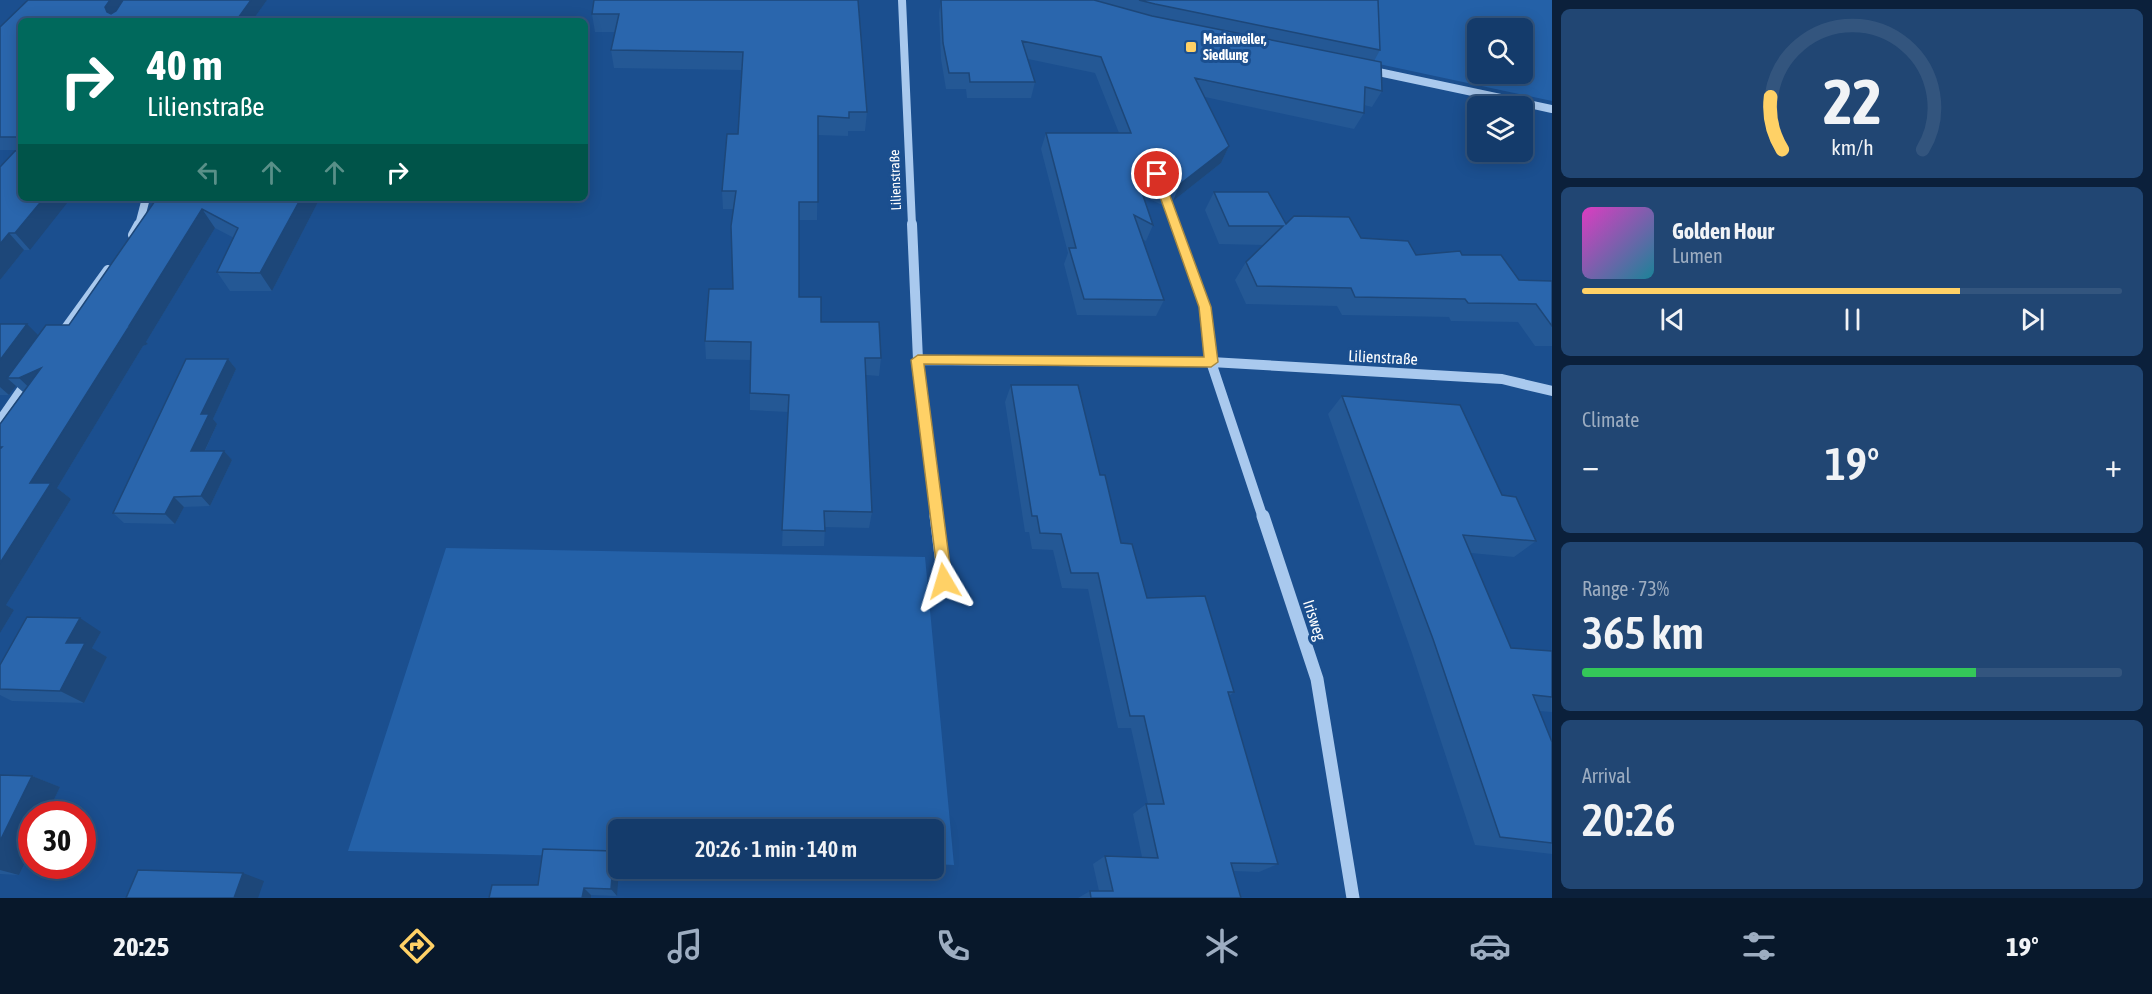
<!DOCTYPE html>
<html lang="en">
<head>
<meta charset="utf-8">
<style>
  body { margin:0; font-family:"Asap Condensed",sans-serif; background:#214673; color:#f1f3f6; height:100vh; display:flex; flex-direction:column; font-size:22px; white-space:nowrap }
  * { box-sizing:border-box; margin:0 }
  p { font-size:20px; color:#9dadc1 }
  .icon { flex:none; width:33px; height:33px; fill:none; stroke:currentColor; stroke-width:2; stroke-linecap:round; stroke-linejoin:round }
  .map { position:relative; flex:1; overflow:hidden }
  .side { display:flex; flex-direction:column; gap:9px; padding:9px; background:#0b203b; width:600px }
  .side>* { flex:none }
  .banner { position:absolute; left:18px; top:18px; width:570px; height:183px; border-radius:9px; box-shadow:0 3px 15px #0003,0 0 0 2px #33557e; background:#00695c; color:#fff; overflow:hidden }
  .tools { position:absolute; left:1467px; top:18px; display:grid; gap:12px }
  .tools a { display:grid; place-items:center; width:66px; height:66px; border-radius:9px; background:#143b6b; box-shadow:0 3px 15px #0003,0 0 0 2px #33557e; font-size:30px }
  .speed { position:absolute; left:18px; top:801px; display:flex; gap:12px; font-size:30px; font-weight:700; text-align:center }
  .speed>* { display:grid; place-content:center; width:78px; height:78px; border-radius:50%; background:#143b6b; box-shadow:0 3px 15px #0003,0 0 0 2px #33557e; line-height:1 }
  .speed .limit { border:9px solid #d22; background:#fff; color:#111 }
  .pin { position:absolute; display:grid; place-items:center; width:51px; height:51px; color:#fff; margin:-26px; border:3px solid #fff; border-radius:50%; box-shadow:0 2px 6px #0007 }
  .me { position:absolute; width:66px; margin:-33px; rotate:353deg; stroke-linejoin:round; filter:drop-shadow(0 0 4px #0008) }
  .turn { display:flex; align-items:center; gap:21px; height:126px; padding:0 30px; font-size:27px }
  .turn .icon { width:78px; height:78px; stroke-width:2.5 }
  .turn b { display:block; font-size:42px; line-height:51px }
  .lanes { display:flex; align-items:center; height:57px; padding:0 30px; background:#0003; justify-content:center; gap:30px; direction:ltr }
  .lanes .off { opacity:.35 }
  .big { font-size:45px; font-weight:600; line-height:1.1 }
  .side .tile { flex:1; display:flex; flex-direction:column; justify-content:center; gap:9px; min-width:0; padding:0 21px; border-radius:9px; background:#214673 }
  .side .dial { align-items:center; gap:0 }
  .dial svg { height:156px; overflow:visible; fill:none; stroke:#33557e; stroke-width:7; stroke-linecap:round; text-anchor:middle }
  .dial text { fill:#f1f3f6; stroke:none }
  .song { display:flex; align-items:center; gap:18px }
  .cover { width:72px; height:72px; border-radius:9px; background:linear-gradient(135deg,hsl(310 70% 55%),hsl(190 70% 35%)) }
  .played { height:6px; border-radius:3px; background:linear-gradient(90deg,#ffd166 70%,#33557e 70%) }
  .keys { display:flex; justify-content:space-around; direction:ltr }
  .heat { display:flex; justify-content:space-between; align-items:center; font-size:33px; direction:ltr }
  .charge { height:9px; border-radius:4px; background:linear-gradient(90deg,#34c759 73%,#33557e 0) }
  .trip { position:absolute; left:608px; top:819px; width:336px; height:60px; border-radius:9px; background:#143b6b; box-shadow:0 3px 15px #0003,0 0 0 2px #33557e; font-weight:600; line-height:60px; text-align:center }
  .tab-bar { display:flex; height:96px; justify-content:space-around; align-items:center; background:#08182b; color:#9dadc1 }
  .tab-bar .icon { width:42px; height:42px }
  .tab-bar .current { color:#ffd166 }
  .tab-bar b { font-size:27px; color:#f1f3f6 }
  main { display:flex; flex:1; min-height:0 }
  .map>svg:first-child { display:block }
  .green { fill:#2461a8; fill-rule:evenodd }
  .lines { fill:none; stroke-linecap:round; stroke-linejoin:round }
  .minor-far2 { stroke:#a9c9ee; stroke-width:8 }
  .minor-far1 { stroke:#a9c9ee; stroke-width:10 }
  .minor { stroke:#a9c9ee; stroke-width:13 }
  .wall { fill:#245895 }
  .shaded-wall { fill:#1d4779 }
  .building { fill:#2a66ad; stroke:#1d4779; stroke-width:1.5 }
  .route { fill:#ffd166; stroke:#a68842; stroke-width:1.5 }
  .poi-dot { fill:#ffd166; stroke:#1b4f8f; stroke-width:2 }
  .labels { text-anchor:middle; stroke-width:6; stroke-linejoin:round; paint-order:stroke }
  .far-poi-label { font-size:14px; font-weight:bold; fill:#fff; stroke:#1b4f8f; text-anchor:start }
  .far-street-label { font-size:14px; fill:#fff; stroke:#1b4f8f }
  .street-label { font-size:16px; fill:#fff; stroke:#1b4f8f }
</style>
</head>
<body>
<main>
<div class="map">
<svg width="1552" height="898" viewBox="0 0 1552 898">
  <rect width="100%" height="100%" fill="#1b4f8f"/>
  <path class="green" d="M1376,0H1552V101L1374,63ZM1478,28H1522V74H1478Z
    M446,548L925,557L954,865L933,864V830H618V857L348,851Z"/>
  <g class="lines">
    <path class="minor-far2" d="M902,0L912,225
      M1369,70L1552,109
      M1161,185L1175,225
      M139,225L146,198"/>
    <path class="minor-far1" d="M912,224L918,360L937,518
      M1175,224L1205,307L1211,362L1263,518
      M133,235L139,224
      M61,335L108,270
      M918,360L1211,362L1502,379L1552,391
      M0,421L29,379"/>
    <path class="minor" d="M936,516L944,581
      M1263,516L1317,679L1353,898"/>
  </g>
  <path class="wall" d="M28,0H267L252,21H21V150H0V27Z
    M858,0L867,112L865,131H848V136L818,135L817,220H799V297L821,322L881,358L879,376L866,375L872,512L869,528L825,527L824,546H782L788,412L750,410V360L706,359L705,341L733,289V209H723L722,191L738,134L742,70L614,68L611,50L615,32H595L592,14Z
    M941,0H1378L1380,50L1374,61L1382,91L1372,107L1364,105V113L1354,129L1205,97L1229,146L1221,163L1173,201L1169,189L1162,205L1143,196L1153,225L1146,241L1142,239L1164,300L1156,316L1077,315L1064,264L1068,253L1041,149L1046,133H1119L1095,73L1028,59L1035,82L1031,98H967L966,89H946L941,59L939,13Z
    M0,167L30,250H24L0,280Z
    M1214,192L1286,224L1361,238L1416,255H1462L1519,280L1552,281V346H1535L1518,322L1451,321L1449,317L1342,315L1337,306L1246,304L1235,280L1246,262L1264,245L1219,244L1205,210Z
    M157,198H316L318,202L272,291H230L217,272L234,238L215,228L146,342L148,344L143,346L57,488L71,499L6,605L14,610L0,633V424L23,392L16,386L9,395H0V324L39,335L69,325Z
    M228,359L236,369L213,419L217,424L205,451H224L232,460L210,506L184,507L175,524L124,523L113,513Z
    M1011,385L1100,475L1121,543L1147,598L1234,692L1229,696L1278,864L1259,872L1234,871L1241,898H1078L1090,891H1099L1093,864L1105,856L1142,857L1133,814L1146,804H1148L1131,728H1118L1088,589L1062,588L1053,550L1032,549L1029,532H1025L1005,402Z
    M1342,396L1502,495L1536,541L1514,557L1471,553L1511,648L1552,651V712L1539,711L1552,742V854L1475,845L1412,653L1328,414Z
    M101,632L92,648L107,657L84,703L12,701L0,695V665Z
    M0,775L32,776L60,787L47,814H32V848L19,875L0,874Z
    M614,851L617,896L591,895V898H489L538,885Z"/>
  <path class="shaded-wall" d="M110,0H127L113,20L107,12L105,7Z
    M251,0H267L252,21H236Z
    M1229,146L1221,163L1173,201L1180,184Z
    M1166,152L1159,168L1153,170L1160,153Z
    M44,198H71L30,250L15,233Z
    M301,198H316L318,202L272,291L260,273Z
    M202,209L215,228L146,342L148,344L143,346L57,488L71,499L6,605L14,610L0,633V563L30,483Z
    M9,233L24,250L0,280V244Z
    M27,324L46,343L41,368L38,396L19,378H7L16,386L9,395L0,387V360Z
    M228,359L236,369L213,419L217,424L200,461L191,451L201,414Z
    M224,451L232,460L210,506L201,496Z
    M174,497L184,507L175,524L165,514Z
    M80,618L101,632L92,648L107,657L84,703L60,691L66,643Z
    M32,776L60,787L47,814H32V848L19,875L0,870V841Z
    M614,851L618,856V868H619L617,896L611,889Z
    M243,873L264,881L258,898H234Z
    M584,888L591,895V898H582Z"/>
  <path class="building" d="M28,0H110L105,7L107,12L111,14L116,11L123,0H251L236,21H21V137H0V27Z
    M594,0H858L867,112H849V118L818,116V202H799V297H821V322H879L881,358H865L872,512L824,511L825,531L782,530L789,395L750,393L751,342L705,341L709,289H733L731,226L736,191H722L727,134H738L743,52L611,50L619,14H592Z
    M941,0H1094L1152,16L1381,62L1382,91L1365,87L1364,113L1195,78L1229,146L1180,184L1169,155L1166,152L1160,153L1158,160L1169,189L1135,172L1153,225L1134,215L1164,300L1084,299L1069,248H1076L1046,133H1131L1101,57L1022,41L1035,82H970L969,73H949L943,43Z
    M1139,0H1378L1380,50L1155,4Z
    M15,151H21V198H44L15,233H9L0,244V167Z
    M1214,192H1268L1286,224L1294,216L1349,217L1361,238L1408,241L1416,255L1460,251L1462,255H1501L1519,280L1552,281V326L1536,304L1468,303L1465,299L1355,297L1351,288L1257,286L1246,262L1283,226H1229Z
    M157,198H301L260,273L217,272L238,228L202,209L129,326H132L128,328L30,483H51L0,563V449L2,447H0V424L41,368L19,378H7L46,325H69Z
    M0,324H27L0,360Z
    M186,359H228L201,414H209L191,451H224L201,496L174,497L165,514L113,513Z
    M1011,385H1078L1100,475H1105L1121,543L1132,544L1147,598L1205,596L1234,692H1228L1278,864L1231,863L1241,898H1091L1090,891H1113L1105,856L1158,858L1146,804H1164L1144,716H1130L1098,573H1071L1061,534L1040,533L1037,516H1032Z
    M1342,396L1460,405L1502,495L1516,497L1536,541L1463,535L1511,648L1552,651V697L1533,695L1552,742V843L1500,837L1433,639Z
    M27,617L80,618L66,643H85L60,691L0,689V665Z
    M0,775L32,776L0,841Z
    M543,849L614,851L611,889L584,888L582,898H489L492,885H538Z
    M138,870L243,873L234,898H126Z"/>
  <path class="route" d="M1157,171L1162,174L1211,307L1218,362L1211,367L924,364L952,581L949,586L944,588L939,586L911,360L918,355L1204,357L1199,307L1152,174Z"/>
  <rect class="poi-dot" x="1185" y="41" width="12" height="12" rx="3"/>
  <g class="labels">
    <g class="far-poi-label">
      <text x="1203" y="44">Mariaweiler,<tspan x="1203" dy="16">Siedlung</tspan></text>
    </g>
    <g class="far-street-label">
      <text transform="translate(895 180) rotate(-92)" y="5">Lilienstraße</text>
    </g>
    <g class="street-label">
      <text transform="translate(1383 357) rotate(3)" y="6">Lilienstraße</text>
      <text transform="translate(1315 620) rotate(72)" y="6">Irisweg</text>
    </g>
  </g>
</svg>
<div class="tools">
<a><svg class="icon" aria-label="search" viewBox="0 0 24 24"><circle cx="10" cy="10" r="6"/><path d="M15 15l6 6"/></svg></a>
<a><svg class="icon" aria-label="layers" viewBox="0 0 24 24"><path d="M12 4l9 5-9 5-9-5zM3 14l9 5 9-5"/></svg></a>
</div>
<div class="speed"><div class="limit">30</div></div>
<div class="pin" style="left:1157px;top:174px;background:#d93025"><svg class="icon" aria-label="arrive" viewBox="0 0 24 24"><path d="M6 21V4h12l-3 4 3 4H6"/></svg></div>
<svg class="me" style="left:944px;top:581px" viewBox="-20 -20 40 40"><path d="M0-17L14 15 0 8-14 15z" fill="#ffd166" stroke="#fff" stroke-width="4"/></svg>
<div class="trip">20:26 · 1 min · 140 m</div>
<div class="banner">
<div class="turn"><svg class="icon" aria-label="right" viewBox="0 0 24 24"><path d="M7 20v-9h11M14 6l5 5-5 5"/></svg><div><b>40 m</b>Lilienstraße</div></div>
<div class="lanes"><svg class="icon off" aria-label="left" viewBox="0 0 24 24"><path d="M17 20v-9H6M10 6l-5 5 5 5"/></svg><svg class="icon off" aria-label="ahead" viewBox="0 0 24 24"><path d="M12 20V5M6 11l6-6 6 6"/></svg><svg class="icon off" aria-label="ahead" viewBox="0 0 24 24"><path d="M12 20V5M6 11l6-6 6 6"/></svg><svg class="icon" aria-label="right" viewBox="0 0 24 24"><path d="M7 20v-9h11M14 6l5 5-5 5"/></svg></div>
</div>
</div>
<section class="side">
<div class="tile dial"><svg viewBox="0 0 100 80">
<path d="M14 69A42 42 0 1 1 86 69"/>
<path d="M14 69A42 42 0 0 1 8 42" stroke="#ffd166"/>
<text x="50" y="56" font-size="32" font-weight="700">22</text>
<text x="50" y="72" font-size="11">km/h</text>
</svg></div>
<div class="tile">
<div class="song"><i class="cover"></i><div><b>Golden Hour</b><p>Lumen</p></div></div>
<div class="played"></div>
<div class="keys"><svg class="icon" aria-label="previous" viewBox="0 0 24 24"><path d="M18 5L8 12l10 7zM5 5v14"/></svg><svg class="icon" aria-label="pause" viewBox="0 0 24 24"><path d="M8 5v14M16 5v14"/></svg><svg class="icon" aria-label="next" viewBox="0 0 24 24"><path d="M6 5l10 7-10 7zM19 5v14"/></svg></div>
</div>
<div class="tile"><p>Climate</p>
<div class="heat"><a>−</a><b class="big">19°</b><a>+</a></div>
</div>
<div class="tile"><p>Range · 73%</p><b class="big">365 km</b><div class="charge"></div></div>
<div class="tile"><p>Arrival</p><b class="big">20:26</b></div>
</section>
</main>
<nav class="tab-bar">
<b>20:25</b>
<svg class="icon current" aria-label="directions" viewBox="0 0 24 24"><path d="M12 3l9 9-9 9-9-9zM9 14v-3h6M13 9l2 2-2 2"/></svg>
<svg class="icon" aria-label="music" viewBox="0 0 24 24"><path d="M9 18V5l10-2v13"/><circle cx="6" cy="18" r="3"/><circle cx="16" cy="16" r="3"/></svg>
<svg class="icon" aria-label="phone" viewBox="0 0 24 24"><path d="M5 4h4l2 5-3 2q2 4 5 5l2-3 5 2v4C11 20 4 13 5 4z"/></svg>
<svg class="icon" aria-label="climate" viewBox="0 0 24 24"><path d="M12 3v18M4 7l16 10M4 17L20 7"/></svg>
<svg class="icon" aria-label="car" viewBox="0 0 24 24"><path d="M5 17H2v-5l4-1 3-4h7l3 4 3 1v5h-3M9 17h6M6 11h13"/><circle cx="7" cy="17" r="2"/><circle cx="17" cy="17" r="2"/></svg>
<svg class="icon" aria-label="filters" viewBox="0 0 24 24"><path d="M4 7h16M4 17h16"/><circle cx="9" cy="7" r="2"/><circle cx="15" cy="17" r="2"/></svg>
<b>19°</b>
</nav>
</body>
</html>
